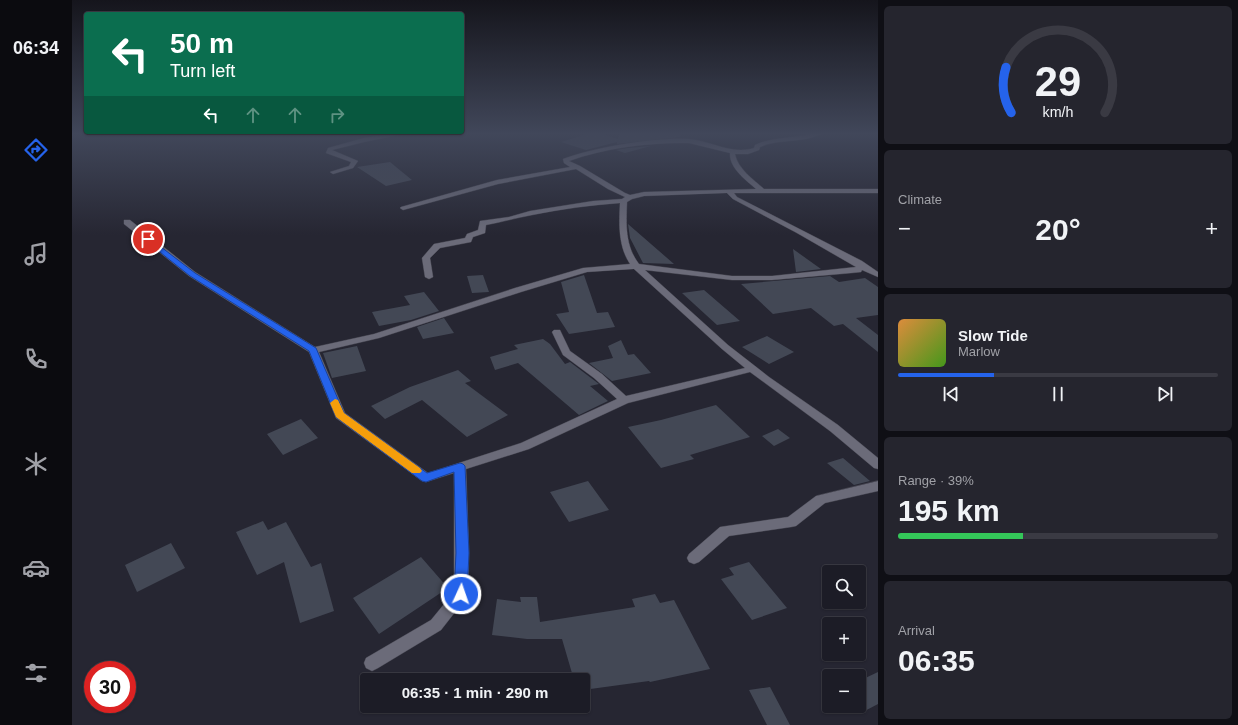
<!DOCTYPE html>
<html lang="en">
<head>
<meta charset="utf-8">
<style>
  body { margin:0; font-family:Helvetica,sans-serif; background:#25252e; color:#f1f3f6; height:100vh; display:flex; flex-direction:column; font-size:15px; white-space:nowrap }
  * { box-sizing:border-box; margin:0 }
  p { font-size:13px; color:#a0a1a7 }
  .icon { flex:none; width:22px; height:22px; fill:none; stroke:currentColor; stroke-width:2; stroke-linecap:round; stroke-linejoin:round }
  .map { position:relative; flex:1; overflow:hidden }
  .sheet { display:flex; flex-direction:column; gap:6px; padding:6px; background:#0f0f15; width:360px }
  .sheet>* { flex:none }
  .hud { position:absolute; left:12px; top:12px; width:380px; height:122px; border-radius:4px; box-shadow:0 1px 3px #0004,0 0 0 1px #3a3a43; background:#0b6e4f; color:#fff; overflow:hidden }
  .buttons { position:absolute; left:750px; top:565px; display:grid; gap:8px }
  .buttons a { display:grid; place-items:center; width:44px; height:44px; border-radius:4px; background:#1c1c26; box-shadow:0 1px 3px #0004,0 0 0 1px #3a3a43; font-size:20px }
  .speed { position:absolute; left:12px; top:661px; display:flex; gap:8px; font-size:20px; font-weight:700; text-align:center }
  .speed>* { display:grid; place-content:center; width:52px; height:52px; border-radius:50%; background:#1c1c26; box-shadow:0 1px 3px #0004,0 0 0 1px #3a3a43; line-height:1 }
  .speed .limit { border:6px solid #d22; background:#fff; color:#111 }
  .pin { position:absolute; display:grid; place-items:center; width:34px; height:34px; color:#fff; margin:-17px; border:2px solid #fff; border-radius:50%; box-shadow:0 1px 4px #0007 }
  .me { position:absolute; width:44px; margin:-22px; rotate:3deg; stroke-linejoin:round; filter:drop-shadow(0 0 3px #0008) }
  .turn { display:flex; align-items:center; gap:14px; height:84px; padding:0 20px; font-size:18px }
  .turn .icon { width:52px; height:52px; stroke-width:2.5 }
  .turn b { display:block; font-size:28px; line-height:34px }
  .lanes { display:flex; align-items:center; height:38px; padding:0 20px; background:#0003; justify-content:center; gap:20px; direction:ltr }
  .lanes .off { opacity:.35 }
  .big { font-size:30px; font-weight:700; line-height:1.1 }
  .sheet .card { flex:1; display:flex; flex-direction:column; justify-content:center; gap:6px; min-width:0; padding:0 14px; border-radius:6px; background:#25252e }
  .sheet .dial { align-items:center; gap:0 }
  .dial svg { height:104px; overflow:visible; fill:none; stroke:#3a3a43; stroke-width:7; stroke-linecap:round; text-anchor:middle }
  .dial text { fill:#f1f3f6; stroke:none }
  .song { display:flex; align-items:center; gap:12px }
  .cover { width:48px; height:48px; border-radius:6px; background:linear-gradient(135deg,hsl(30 70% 55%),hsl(100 70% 35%)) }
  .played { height:4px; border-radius:2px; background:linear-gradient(90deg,#2563eb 30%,#3a3a43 30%) }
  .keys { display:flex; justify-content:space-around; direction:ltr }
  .heat { display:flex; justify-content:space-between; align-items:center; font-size:22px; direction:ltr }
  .charge { height:6px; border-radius:3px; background:linear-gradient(90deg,#34c759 39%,#3a3a43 0) }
  .trip { position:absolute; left:288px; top:673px; width:230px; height:40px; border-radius:4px; background:#1c1c26; box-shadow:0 1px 3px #0004,0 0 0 1px #3a3a43; font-weight:700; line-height:40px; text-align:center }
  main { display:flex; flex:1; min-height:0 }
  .tabs { display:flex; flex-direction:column; width:72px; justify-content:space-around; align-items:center; background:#0b0b0f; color:#a0a1a7 }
  .tabs .icon { width:28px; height:28px }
  .tabs .selected { color:#2563eb }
  .tabs b { font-size:18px; color:#f1f3f6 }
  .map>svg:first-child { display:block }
  .building { fill:#434855 }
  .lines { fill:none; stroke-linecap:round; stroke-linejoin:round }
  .minor-casing { stroke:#42424d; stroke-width:1 }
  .minor { fill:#6b6b79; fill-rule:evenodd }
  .route { fill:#2563eb; stroke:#184099 }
  .slow { fill:#f59e0b }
</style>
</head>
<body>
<main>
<nav class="tabs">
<b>06:34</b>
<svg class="icon selected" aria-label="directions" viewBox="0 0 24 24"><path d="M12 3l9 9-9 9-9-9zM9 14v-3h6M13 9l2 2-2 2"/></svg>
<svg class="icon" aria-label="music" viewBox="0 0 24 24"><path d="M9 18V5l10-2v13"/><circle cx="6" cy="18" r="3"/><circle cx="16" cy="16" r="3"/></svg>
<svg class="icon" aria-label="phone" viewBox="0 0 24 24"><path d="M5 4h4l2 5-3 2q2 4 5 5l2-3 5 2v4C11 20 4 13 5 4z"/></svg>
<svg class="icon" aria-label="climate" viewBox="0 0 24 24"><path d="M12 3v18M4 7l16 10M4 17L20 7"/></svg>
<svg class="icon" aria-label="car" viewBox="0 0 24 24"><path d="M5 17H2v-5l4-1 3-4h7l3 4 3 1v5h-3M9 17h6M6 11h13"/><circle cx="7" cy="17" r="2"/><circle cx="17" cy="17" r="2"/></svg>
<svg class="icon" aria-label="filters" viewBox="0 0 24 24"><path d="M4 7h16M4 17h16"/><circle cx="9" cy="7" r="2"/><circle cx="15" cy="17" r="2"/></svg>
</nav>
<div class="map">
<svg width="806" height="725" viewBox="0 0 806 725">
  <rect width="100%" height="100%" fill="#262632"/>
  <path class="building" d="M518,133H527L546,139L547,133H608V137L545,144V142L514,150L489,142Z
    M579,146L553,153L544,150L556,148Z
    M318,162L340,180L314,186L285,167Z
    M556,224L602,264L571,263L558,238Z
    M721,249L749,269L724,272Z
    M411,275L417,292L400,293L395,276Z
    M512,275L525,313L536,312L543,327L497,334L484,314L497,312L489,282Z
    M758,276L767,282L793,278L806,287V315L784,318L806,335V352L771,324L762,326L739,308L701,314L669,284Z
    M632,290L668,321L645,325L610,293Z
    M352,292L367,311L339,320L307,326L300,312L338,305L332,296Z
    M372,318L382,333L351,339L345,327Z
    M695,336L722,352L697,364L670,347Z
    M471,339L478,344L493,364L498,362L527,384L518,386L536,401L507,415L446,363L423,370L418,357L446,349L442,345Z
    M549,340L556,355L562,354L579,373L540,381L517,363L541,358L536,346Z
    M285,346L294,371L260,378L251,353Z
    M386,370L399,381L393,383L436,415L395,437L350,400L313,419L299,406L338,387Z
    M644,405L678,437L618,455L622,459L589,468L556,427L589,420Z
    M229,419L246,438L211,455L195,434Z
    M706,429L718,438L702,446L690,436Z
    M771,458L798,481L782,485L755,463Z
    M516,481L537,510L497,522L478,492Z
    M191,521L196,530L214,522L239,567L249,563L262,611L228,623L212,562L185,575L164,532Z
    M99,543L113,568L65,592L53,565Z
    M349,557L376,588L307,634L281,598Z
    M677,562L715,608L680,620L649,579L662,575L657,568Z
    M583,594L588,603L602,600L638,669L578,682L577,681L511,690V680H502L490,639H455L420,635L425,599L449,602L448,597H465L468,622L563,607L560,599Z
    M806,672V704L787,714V681Z
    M698,687L718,725H695L677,690Z"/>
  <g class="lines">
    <defs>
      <path id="minor" d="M322,133H336L292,142L260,150L286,161L281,168L261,174L258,172L277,166L279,162L254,153L256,148L292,138Z
        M742,133H751C731,144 708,138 688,147L687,150L676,154H663C666,169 681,179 692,189H806V193H662L665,197L790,261L806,272V277L790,270L789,272L779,273L700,280H660L573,270L656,345L697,377L766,425L806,458V469L802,468L758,431L678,372L556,403L457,449L394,469L397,553L396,594L394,598L369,630L306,668L300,671L294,668L292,663L294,658L359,620L382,592V473L354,482L350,481L264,418L237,352L117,276L52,224V220H58L123,272L243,347L302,334L443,288L511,268L558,264C546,246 547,224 548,203C519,205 489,209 460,215C444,218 430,222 414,225L413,233L401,237L399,242L368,248L358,258L361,277L357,279L353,277L350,258L362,244L393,238L395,234L406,230L408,221L437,217L458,211L521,201L550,199L553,197L536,189L504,169L426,184L331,210L328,208L329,207L425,180L498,167L492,163L491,159C523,147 584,137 617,139C640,141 659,155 682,148L683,145C702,136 722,139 742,133ZM617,143L658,153C657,168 674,180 684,189L572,192L558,195L553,193L508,166L497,161C532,148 579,142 617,143ZM655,193L661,199L725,233L784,267L700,276H660L567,264C553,246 554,224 555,202L560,199L572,196ZM562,269L650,349L673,368L554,396L530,374L498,351L488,330H482L480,332L491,355L522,378L545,399L449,443L356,473L273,413L247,352L307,338L449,292L515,272Z
        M806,481V491L753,503L724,526L719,527L657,536L627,562L622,564L617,562L615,558L617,554L648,527L716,517L744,496Z"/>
    </defs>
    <use href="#minor" class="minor-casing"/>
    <use href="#minor" class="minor"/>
  </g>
  <linearGradient id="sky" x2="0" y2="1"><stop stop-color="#15151c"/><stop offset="0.57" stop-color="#41475a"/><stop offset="1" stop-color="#41475a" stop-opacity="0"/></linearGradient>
  <rect width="806" height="235" fill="url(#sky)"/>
  <path class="route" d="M76,237L123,273L244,348L272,413L355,473L388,463L391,464L393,466L397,553L395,594L393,598L389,600L384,598L382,594L384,553L382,472L354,482L350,481L264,417L237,351L118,276L74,241V238Z"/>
  <path class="slow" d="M263,399L266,400L272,413L348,468L350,471L348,473H340L264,417L258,403Z"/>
</svg>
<div class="buttons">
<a><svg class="icon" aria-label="search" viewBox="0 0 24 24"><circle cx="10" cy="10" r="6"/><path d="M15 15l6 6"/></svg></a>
<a>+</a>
<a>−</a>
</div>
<div class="speed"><div class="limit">30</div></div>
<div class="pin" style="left:76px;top:239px;background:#d93025"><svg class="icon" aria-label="arrive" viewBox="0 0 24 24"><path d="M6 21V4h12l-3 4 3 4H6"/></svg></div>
<svg class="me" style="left:389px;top:594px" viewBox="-20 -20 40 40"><circle r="17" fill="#2563eb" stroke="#fff" stroke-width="3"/><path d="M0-11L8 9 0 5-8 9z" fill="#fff"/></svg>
<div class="trip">06:35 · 1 min · 290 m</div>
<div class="hud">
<div class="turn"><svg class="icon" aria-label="left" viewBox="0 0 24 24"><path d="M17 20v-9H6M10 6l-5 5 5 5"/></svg><div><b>50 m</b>Turn left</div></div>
<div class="lanes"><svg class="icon" aria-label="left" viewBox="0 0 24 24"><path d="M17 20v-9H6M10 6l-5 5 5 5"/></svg><svg class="icon off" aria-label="ahead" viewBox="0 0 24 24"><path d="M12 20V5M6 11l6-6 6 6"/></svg><svg class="icon off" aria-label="ahead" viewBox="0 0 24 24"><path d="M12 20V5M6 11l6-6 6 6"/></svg><svg class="icon off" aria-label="right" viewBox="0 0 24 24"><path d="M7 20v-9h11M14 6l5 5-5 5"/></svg></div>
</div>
</div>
<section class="sheet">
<div class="card dial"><svg viewBox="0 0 100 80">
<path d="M14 69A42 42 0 1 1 86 69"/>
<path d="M14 69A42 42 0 0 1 10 34" stroke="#2563eb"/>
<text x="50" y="56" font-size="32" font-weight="700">29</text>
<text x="50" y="72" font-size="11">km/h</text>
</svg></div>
<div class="card"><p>Climate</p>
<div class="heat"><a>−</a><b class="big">20°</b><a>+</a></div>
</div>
<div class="card">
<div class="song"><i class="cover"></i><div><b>Slow Tide</b><p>Marlow</p></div></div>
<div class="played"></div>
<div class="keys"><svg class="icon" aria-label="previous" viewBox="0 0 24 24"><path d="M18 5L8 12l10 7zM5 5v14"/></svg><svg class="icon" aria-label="pause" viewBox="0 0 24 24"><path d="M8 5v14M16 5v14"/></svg><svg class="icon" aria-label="next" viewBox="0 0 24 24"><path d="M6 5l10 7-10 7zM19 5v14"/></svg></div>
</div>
<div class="card"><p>Range · 39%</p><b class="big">195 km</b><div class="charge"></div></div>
<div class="card"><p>Arrival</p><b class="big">06:35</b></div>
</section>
</main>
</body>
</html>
